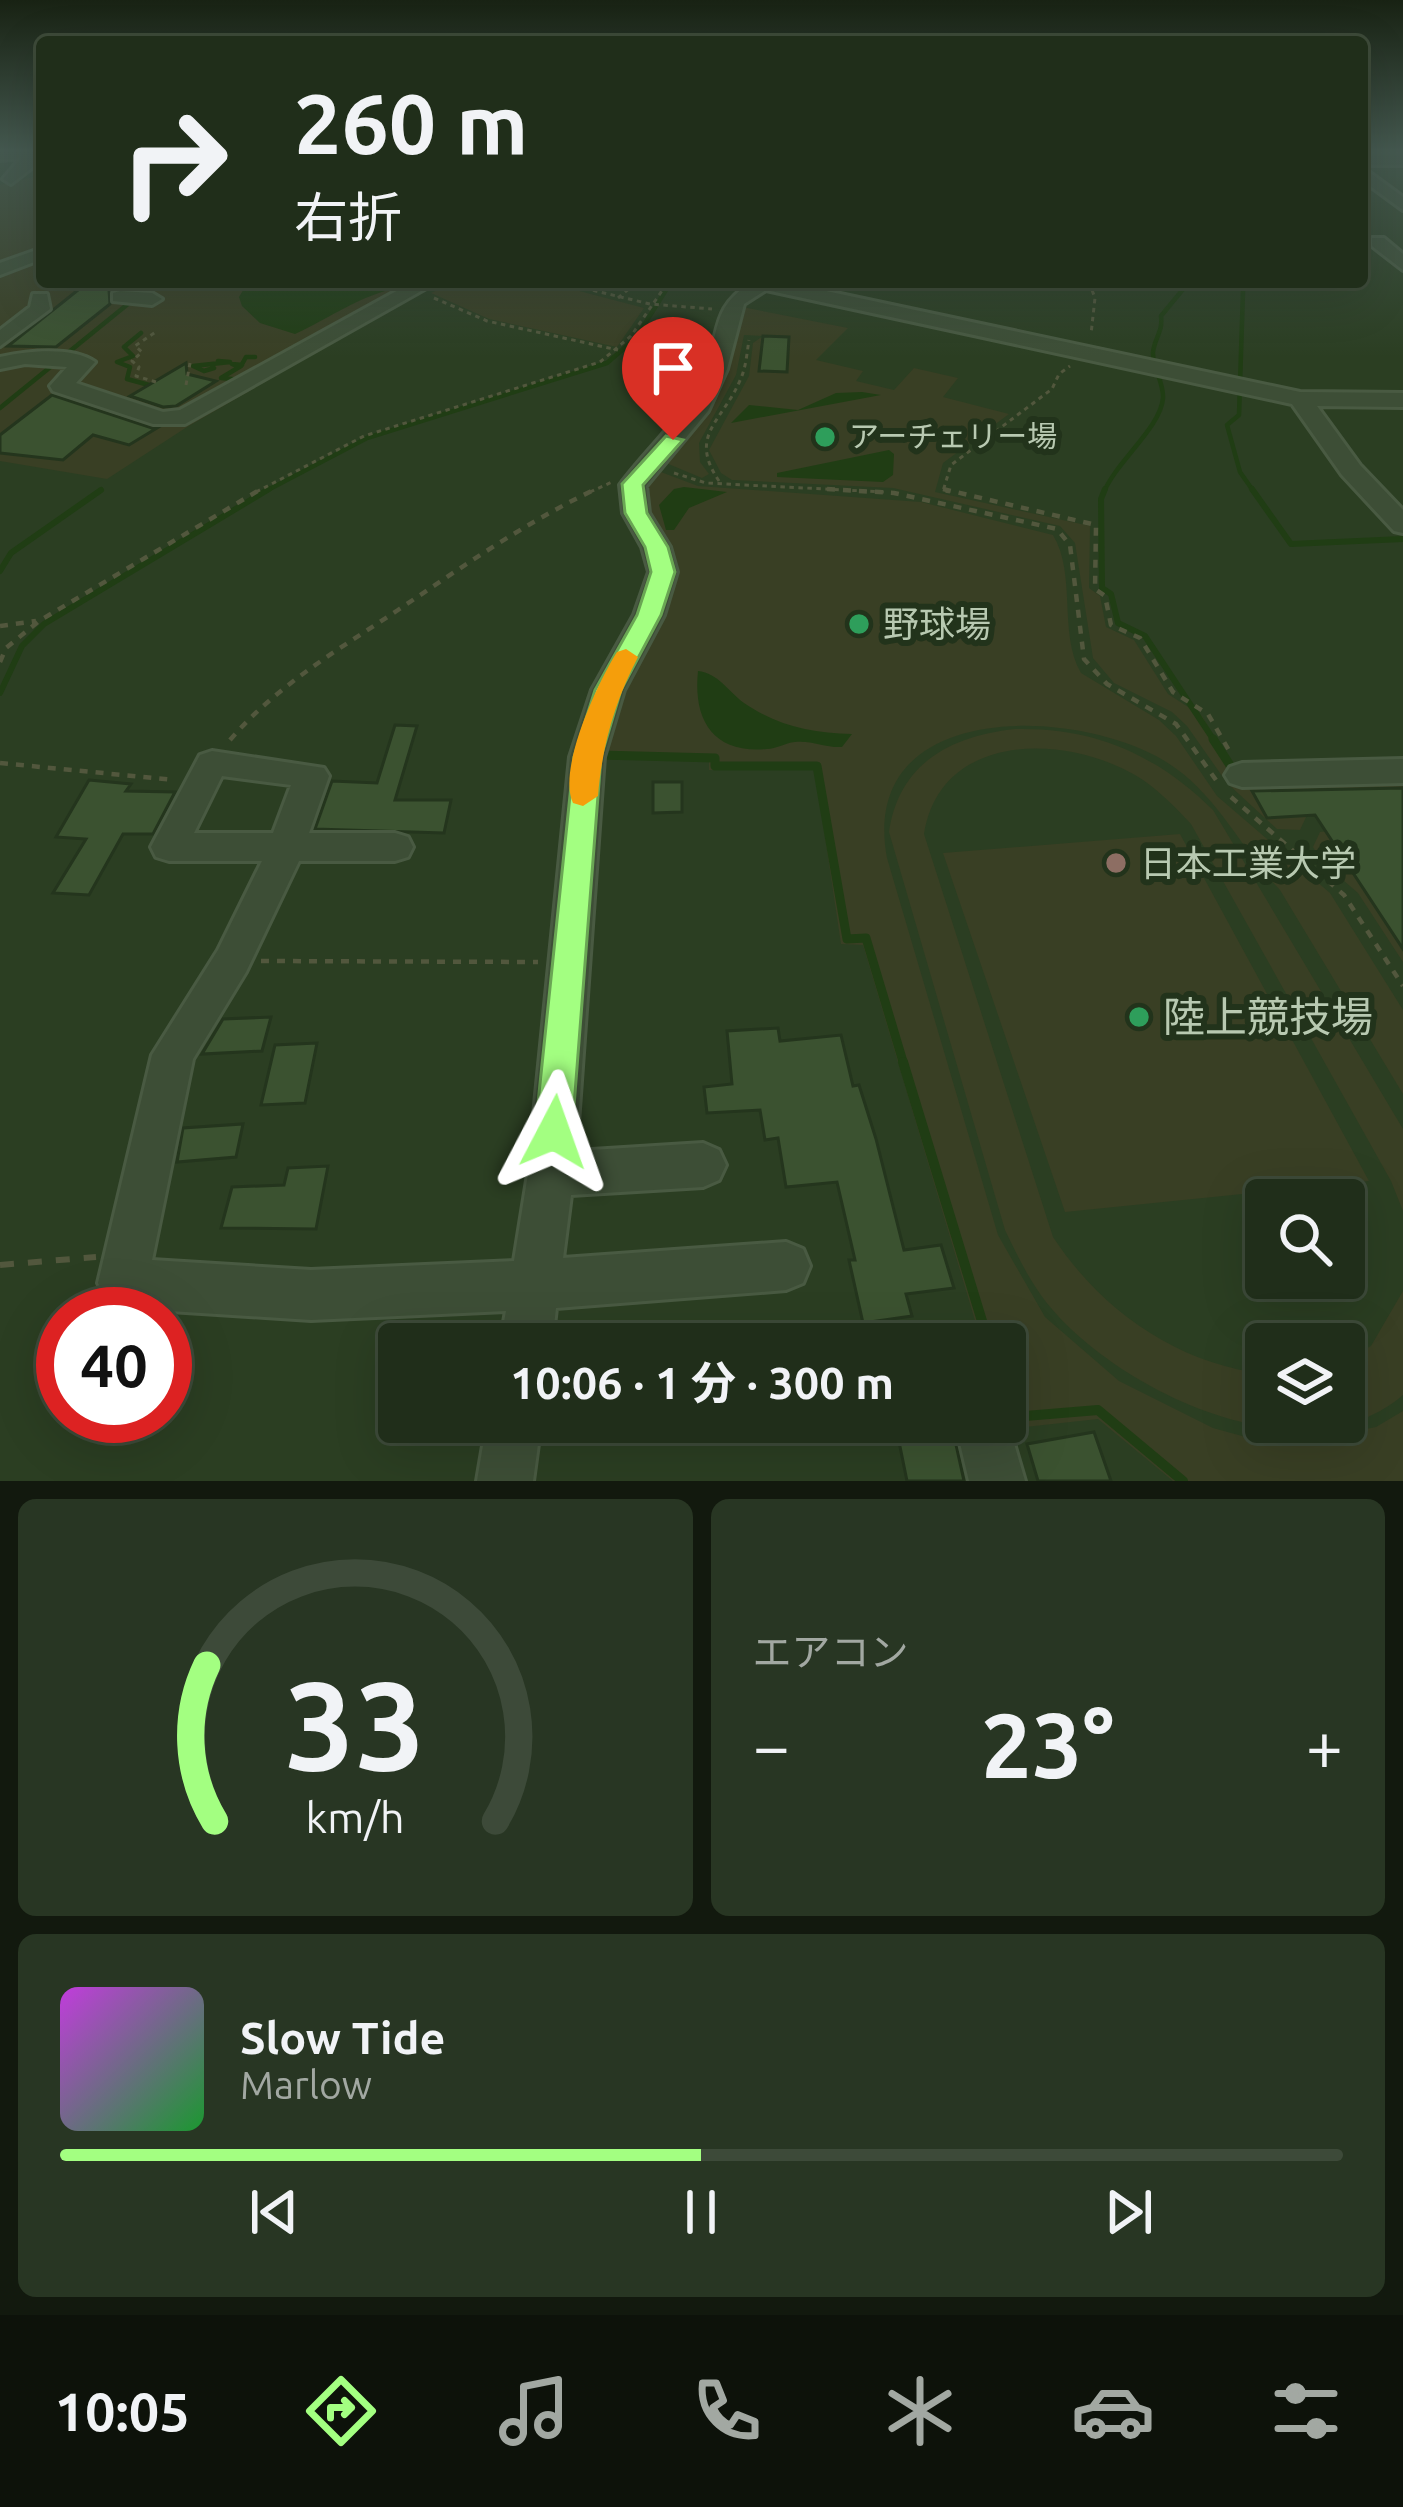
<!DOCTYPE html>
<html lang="ja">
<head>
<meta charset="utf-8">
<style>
  body { margin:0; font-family:Ubuntu,"Noto Sans JP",sans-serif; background:#283623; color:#f1f3f6; height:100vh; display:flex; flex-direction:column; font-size:45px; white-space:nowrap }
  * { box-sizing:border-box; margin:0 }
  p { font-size:39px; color:#a2a8a2 }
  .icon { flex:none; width:66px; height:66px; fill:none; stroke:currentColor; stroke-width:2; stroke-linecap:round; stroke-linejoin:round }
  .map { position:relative; height:1481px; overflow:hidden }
  .details { display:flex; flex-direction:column; gap:18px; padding:18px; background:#12190e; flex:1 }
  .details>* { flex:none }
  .guide { position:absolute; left:36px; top:36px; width:1332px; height:252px; border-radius:12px; box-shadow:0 12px 48px #0002,0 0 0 3px #3d4a39; background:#202e1a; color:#f1f3f6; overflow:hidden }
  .controls { position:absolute; left:1245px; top:1179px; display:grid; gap:24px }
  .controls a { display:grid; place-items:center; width:120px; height:120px; border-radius:12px; background:#202e1a; box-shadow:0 12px 48px #0002,0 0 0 3px #3d4a39; font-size:60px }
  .speed { position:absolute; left:36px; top:1287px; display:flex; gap:24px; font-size:60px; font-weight:700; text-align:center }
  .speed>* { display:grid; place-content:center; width:156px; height:156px; border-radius:50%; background:#202e1a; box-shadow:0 12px 48px #0002,0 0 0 3px #3d4a39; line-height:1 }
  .speed .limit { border:18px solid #d22; background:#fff; color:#111 }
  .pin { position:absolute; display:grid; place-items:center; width:102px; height:102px; color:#fff; margin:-123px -51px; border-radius:50% 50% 50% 0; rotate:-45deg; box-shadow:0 0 12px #0007 }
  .pin .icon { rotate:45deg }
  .me { position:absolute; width:132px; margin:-66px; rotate:4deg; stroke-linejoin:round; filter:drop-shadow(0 0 9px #0008) }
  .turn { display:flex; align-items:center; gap:42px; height:252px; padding:0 60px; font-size:54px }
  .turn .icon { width:156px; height:156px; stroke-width:2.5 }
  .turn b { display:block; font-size:84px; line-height:102px }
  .big { font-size:90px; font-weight:700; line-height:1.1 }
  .details .tile { flex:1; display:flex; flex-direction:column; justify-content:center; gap:18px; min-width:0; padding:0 42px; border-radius:18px; background:#283623 }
  .details .dial { align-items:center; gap:0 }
  .dial svg { height:312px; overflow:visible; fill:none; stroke:#3d4a39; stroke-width:7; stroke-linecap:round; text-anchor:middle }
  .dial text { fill:#f1f3f6; stroke:none }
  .song { display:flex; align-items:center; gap:36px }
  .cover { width:144px; height:144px; border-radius:18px; background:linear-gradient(135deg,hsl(290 70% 55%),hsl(130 70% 35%)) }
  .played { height:12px; border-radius:6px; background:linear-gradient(90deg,#a3ff81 50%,#3d4a39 50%) }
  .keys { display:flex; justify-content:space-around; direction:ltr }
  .heat { display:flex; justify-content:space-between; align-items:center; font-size:66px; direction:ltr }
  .details .tiles { flex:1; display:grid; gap:18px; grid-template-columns:1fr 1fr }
  .tile:last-child { grid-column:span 2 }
  .trip { position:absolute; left:378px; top:1323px; width:648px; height:120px; border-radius:12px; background:#202e1a; box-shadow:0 12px 48px #0002,0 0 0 3px #3d4a39; font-weight:700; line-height:120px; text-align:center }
  .tabs { display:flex; height:192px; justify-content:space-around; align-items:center; background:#0d120a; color:#a2a8a2 }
  .tabs .icon { width:84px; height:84px }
  .tabs .active { color:#a3ff81 }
  .tabs b { font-size:54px; color:#f1f3f6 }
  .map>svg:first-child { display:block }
  .green { fill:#393f24 }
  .water { fill:#203d14 }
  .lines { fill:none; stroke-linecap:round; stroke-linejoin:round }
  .stream-far3 { stroke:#203d14; stroke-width:4.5 }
  .stream-far2 { stroke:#203d14; stroke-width:6 }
  .stream-far1 { stroke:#203d14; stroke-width:9 }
  .stream { stroke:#203d14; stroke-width:10 }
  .building { fill:#3b5230; stroke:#24351d; stroke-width:3 }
  .minor-casing { stroke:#495a42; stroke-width:6 }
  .path-far2 { stroke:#52573d; stroke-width:3; stroke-dasharray:4.5 4.5; stroke-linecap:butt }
  .path-far1 { stroke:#52573d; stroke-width:4.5; stroke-dasharray:8 8; stroke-linecap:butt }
  .path { stroke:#52573d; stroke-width:6; stroke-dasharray:14 14; stroke-linecap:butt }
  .minor { fill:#3d4e36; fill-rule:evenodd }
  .route { fill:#a3ff81; stroke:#6aa654; stroke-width:3 }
  .slow { fill:#f59e0b }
  .leisure-dot { fill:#2e9e5b; stroke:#22331b; stroke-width:4.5 }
  .education-dot { fill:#8d6e63; stroke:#22331b; stroke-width:4.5 }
  .labels { text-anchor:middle; stroke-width:12; stroke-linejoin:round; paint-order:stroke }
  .far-poi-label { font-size:30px; fill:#b8c9b1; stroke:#22331b; text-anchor:start }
  .poi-label { font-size:36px; fill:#b8c9b1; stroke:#22331b; text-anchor:start }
  .near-poi-label { font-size:42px; fill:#b8c9b1; stroke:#22331b; text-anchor:start }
</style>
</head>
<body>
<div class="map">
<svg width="1403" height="1481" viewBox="0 0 1403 1481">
  <rect width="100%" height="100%" fill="#2b3e22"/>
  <path class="green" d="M42,175V282H438L187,427L107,479L0,461V185Z
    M455,282H545L644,308L617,347L489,319L431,293Z
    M737,306L848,328L816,360L863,371L856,381L894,390L914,368L958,378L943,397L1009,414L943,463L935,492L1090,526L1089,588L1100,596L1106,627L1134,640L1168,694L1202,716L1240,782L1403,778V810L1307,815L1300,830L1277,829L1227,783L1187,726L1172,712L1114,683L1093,658L1075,543L1060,526L893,488L732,480L721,473L709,450L749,376L753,343L763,336L744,335L736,375L699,443L700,462L709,474L702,478L659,460L681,442Z
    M653,469L698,486L921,502L1053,535C1077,575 1058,633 1081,673L1159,720L1176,736L1217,796L1330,893L1403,1010V1094L1280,890C1239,847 1216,791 1163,760C1070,706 858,701 887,858L998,1235L1045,1317L1119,1381L1213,1428L1278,1446L1376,1427L1403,1411V1481H1173L1098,1419L1007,1429L1005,1344H982L863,945L841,944L815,770H709V760L606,757L619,690L665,600L641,496Z
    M1015,729C1095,727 1157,755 1213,810L1403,1129V1211L1391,1181L1191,824C1174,806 1157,788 1135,775C1062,733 940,733 924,834L1053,1237C1101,1310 1177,1364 1266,1374V1422H1344V1361L1371,1346L1403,1291V1395C1303,1481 1116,1390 1046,1302C1029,1280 1017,1255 1005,1230L889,832C899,763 951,736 1015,729Z
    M1403,823V962L1358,893L1321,861L1313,847L1320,832Z
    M1180,834L1369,1181L1065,1212L943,853Z"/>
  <path class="water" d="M248,282H395L398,288C360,295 330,318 295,334L260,323L242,306L239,297Z
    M862,392L881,395L731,423L749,405L798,410L836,393Z
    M889,450L894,454L893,475L883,482L777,477V473Z
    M684,487L727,492L689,508L674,530H666L659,505L674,489Z
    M698,671C718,673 728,691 744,703C778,726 811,733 852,734L842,747C826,748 811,740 795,742C785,743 776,749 767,749C712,754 693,719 698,671Z"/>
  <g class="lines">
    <path class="stream-far3" d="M1243,291L1239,415L1227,425L1240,472L1254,492
      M141,333L124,347L133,356L117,362L130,367L127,379L149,385
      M232,364L242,365L239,367Z
      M241,366L246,357H255
      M214,368L204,371L193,366L230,362L218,361
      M232,379L221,378L241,366
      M0,408L155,282
      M264,492L367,438L607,363L636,338L671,282
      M1104,492C1116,462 1161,427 1163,398C1164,383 1152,366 1153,352C1155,337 1163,332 1161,316L1189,282"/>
    <path class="stream-far2" d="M1105,489L1101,499L1102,588L1111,594L1118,623L1145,636L1215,742
      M1252,489L1291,544L1403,539
      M0,571L11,553L101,490
      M0,693L22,646L44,624L269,489"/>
    <path class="stream-far1" d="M1213,739L1235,773
      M600,755L715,758V766H817L847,939L866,938L904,1065"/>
    <path class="stream" d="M903,1062L989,1344
      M1005,1395L1012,1417L1098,1410L1183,1481"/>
  </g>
  <path class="building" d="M132,282L109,290L110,304L56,347L8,346L83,286Z
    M763,336L789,337L787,372L759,371Z
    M186,363L187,374L216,381L176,406L163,407L130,396Z
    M52,395L152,428H157L129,445L93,435L63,460L0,453V435Z
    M395,725L417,726L395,800H451L444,833L315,829L332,781L377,783Z
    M89,780L131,784L126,791L175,792L153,834H123L89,895L53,893L86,839L56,837Z
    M653,782H682V812L653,813Z
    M1403,788V949L1315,815L1267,818L1252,791Z
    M271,1017L262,1051L202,1054L223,1019Z
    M778,1028L780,1041L841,1035L853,1086L859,1085L876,1139L904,1250L941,1245L954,1288L906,1294L912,1316L863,1323L849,1260H855L837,1182L786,1187L778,1138L765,1140L760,1110L707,1113L704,1087L732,1084L727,1031Z
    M317,1043L305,1103L261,1105L275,1045Z
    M243,1124L236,1157L177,1162L183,1128Z
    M328,1166L316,1229L221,1228L232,1187L284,1185L288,1168Z
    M895,1422H951L964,1481H907Z
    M1094,1432L1111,1481H1038L1027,1444Z"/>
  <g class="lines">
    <defs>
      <path id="minor" d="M0,150H36L38,152L33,167L11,184L3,179L21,158L0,160Z
        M1362,155H1403V165H1362Z
        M1362,167L1403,197V210L1362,180Z
        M1372,238H1384L1403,254V270L1372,246Z
        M42,248V259L0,275V263Z
        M413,282H437L185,424H153L53,391L50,386L67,367L25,364L0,369V357C27,351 72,346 95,362L76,383L163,412L180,410Z
        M752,282H784L1300,392L1403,393V407L1317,406L1360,465L1403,510V533L1394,531L1342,475L1292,404L766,290L744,304L727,369L708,411L646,486L649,513L670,547L677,572L664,615L624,690L604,757L576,1151L703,1143L719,1150L726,1165L719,1180L703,1187L571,1195L563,1258L786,1242L803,1249L810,1266L803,1283L786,1290L556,1308L552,1344H500L506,1311L311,1320L123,1308L106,1300L98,1283L152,1055L218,950L262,861H169L156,857L151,847L200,755L212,751L324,768L329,776L309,833H395L408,837L413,847L408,857L395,861H299L246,972L193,1059L152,1260L311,1270L514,1261L528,1174L570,757L592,690L634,615L649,572L642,547L623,513L620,485C649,446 686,416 705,370C721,329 711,308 752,282ZM222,776L291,785L273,833H194Z
        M120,291L152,293L162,299L152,305L113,301V293Z
        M33,294H47L50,309L0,346V330L30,307Z
        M1403,759V783L1242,787L1230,783L1225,775L1230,767L1242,763Z
        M1005,1413L1025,1481H969L955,1422H1005Z
        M487,1422H541L533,1481H477Z"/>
    </defs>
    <use href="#minor" class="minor-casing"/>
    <path class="path-far2" d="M558,282L650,304L712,309
      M1089,282L1095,298L1091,334
      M434,298L487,321L618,350
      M618,298L637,282
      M156,382L136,376L139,367L132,361L142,352L135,346L157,331
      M186,385L190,363
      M674,473L706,483L884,492
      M719,481C687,434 724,421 741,378C746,367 747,352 749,340
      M256,492L364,436L600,362L631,336L668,282
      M590,492L612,482
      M950,492L943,491L951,465L1052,389L1059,374L1070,366"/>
    <path class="path-far1" d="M827,489L894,493L1057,529L1070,545L1084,659L1107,684L1176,724L1216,780
      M943,489L1096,525L1095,589L1105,596L1111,625L1140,638L1173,692L1208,714L1231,754
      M0,626L36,621
      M0,662L6,648L39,621L261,489
      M230,740C277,685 338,650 398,610C462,567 526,522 596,489
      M0,763L174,780
      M1231,797L1344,895L1403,986
      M261,961L538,962"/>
    <path class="path" d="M0,1265L96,1257"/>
    <use href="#minor" class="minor"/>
  </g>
  <linearGradient id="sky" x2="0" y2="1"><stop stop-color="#182213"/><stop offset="0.42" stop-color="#44584f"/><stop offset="1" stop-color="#44584f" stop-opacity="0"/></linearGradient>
  <rect width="1403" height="357" fill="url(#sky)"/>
  <path class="route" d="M666,436L683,440L643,485L647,513L668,547L675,572L661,615L621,690L601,757L572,1132L567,1144L554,1149L541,1144L535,1132L574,757L595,690L637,615L651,572L645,547L625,513L622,484Z"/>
  <path class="slow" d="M626,649L638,657C615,701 602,746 598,796L583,806L573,803C557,769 598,682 617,652Z"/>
  <g class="leisure-dot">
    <circle cx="825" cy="437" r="12"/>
    <circle cx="859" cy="624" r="12"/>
    <circle cx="1139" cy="1017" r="12"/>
  </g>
  <circle class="education-dot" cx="1116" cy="863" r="12"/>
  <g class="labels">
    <g class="far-poi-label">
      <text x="849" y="447">アーチェリー場</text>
    </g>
    <g class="poi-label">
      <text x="883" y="637">野球場</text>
      <text x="1140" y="876">日本工業大学</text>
    </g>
    <g class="near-poi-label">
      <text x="1163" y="1032">陸上競技場</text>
    </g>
  </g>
</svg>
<div class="controls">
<a><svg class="icon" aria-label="search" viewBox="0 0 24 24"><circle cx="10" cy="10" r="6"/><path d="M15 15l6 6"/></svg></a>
<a><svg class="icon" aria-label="layers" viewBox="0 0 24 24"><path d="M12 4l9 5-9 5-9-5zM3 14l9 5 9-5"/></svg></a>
</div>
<div class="speed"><div class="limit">40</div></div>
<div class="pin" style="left:673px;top:440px;background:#d93025"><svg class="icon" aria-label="arrive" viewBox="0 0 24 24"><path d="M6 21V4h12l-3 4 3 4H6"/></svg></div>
<svg class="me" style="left:554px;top:1132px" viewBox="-20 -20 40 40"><path d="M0-17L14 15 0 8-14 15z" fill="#a3ff81" stroke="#fff" stroke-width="4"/></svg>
<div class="trip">10:06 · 1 分 · 300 m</div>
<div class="guide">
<div class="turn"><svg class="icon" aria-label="right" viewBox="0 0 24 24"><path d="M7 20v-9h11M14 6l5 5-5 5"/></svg><div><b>260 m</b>右折</div></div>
</div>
</div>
<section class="details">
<div class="tiles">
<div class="tile dial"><svg viewBox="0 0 100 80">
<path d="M14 69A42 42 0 1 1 86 69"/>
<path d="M14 69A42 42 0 0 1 12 29" stroke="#a3ff81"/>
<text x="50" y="56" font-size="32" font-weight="700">33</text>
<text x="50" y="72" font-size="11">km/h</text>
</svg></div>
<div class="tile"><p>エアコン</p>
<div class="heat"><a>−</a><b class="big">23°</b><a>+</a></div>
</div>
<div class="tile">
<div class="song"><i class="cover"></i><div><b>Slow Tide</b><p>Marlow</p></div></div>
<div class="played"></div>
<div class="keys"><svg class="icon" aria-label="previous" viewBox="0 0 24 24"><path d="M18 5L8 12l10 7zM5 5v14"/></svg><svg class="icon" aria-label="pause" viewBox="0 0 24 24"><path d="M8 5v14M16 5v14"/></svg><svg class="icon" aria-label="next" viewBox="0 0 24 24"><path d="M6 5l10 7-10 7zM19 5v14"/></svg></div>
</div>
</div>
</section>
<nav class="tabs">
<b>10:05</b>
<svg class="icon active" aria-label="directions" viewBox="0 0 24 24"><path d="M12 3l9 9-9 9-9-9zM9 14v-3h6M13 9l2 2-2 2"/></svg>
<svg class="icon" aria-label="music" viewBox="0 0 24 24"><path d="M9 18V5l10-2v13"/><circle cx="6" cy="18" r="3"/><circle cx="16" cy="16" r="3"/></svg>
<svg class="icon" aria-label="phone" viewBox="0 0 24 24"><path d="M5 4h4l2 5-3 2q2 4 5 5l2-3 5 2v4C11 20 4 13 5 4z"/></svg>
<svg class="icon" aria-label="climate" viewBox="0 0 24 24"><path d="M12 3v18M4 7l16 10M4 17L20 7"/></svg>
<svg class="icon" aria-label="car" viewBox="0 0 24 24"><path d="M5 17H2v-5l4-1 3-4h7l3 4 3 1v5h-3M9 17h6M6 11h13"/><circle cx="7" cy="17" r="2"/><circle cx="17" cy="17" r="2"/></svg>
<svg class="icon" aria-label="filters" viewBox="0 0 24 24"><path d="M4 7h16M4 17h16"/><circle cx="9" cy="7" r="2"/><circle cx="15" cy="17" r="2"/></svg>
</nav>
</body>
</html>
